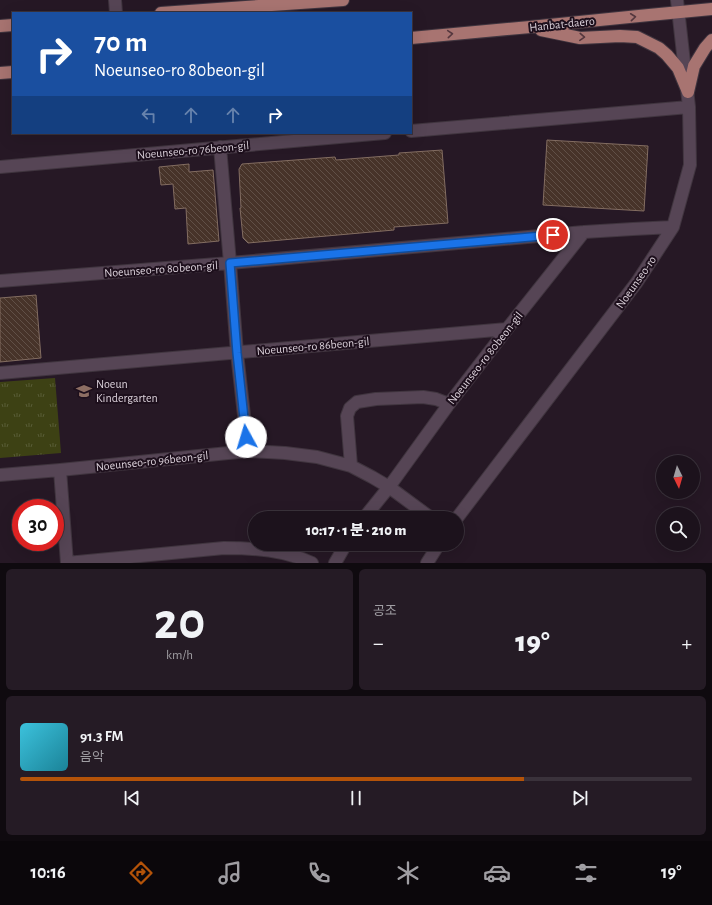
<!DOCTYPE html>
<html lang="ko">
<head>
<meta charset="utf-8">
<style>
  body { margin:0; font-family:"Alegreya Sans","Noto Sans KR",sans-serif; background:#251b25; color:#f1f3f6; height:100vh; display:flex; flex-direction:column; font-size:15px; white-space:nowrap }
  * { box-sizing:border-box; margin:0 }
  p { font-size:13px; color:#a09ea3 }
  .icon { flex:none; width:22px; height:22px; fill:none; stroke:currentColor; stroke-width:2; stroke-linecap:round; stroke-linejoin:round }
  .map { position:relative; height:563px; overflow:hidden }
  .side { display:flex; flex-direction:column; gap:6px; padding:6px; background:#0f0a0f; flex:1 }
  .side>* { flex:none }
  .banner { position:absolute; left:12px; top:12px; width:400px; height:122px; border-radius:0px; box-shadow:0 4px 16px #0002,0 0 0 1px #3a323b; background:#1a4fa0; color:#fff; overflow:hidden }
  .needle { width:26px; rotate:175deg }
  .fabs { position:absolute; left:656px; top:455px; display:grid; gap:8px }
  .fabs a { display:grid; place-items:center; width:44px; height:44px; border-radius:50%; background:#1c121c; box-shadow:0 4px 16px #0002,0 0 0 1px #3a323b; font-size:20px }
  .speed { position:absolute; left:12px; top:499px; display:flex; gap:8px; font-size:20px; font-weight:700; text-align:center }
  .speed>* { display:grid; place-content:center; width:52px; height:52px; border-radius:50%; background:#1c121c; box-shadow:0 4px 16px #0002,0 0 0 1px #3a323b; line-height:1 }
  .speed .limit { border:6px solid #d22; background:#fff; color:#111 }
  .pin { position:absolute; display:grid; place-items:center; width:34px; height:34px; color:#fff; margin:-17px; border:2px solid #fff; border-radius:50%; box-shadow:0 1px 4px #0007 }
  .me { position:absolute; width:44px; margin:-22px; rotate:354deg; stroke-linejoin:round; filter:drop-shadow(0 0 3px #0008) }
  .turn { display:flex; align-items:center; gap:14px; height:84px; padding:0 16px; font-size:18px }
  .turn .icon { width:52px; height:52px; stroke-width:2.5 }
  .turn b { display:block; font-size:28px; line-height:34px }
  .lanes { display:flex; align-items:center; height:38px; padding:0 16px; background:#0003; justify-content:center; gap:20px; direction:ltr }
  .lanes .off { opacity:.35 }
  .big { font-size:30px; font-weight:800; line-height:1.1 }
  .side .tile { flex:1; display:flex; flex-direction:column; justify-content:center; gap:6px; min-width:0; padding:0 14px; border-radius:6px; background:#251b25 }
  .side .dial { align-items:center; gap:0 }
  .dial b { font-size:52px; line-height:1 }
  .song { display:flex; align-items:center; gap:12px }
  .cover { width:48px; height:48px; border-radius:6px; background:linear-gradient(135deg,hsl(190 70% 55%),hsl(190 70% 35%)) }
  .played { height:4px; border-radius:2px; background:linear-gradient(90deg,#b45309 75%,#3a323b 75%) }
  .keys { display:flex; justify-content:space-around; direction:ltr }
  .heat { display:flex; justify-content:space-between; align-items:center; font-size:22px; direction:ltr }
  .side .tiles { flex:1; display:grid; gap:6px; grid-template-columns:1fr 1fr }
  .tile:last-child { grid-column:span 2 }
  .trip { position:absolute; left:248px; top:511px; width:216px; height:40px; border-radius:20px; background:#1c121c; box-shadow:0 4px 16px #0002,0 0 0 1px #3a323b; font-weight:800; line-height:40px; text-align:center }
  .menu { display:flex; height:64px; justify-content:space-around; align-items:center; background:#0b070b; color:#a09ea3 }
  .menu .icon { width:28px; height:28px }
  .menu .active { color:#b45309 }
  .menu b { font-size:18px; color:#f1f3f6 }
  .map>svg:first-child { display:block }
  .park { fill:url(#park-tufts) }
  .building { fill:url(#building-back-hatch); stroke:#836d61 }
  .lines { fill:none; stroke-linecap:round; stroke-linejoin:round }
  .minor-casing { stroke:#40353f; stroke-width:14 }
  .major-casing { stroke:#40353f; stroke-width:14 }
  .minor { stroke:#564555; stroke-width:12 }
  .major { stroke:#a87471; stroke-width:12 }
  .oneway { stroke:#55373e }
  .route-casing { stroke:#114b97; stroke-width:10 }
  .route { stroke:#1a73e8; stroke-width:7 }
  .labels { text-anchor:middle; stroke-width:4; stroke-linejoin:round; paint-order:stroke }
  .street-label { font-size:12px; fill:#dcd2db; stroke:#1d0f1c }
  .poi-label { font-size:12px; fill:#dcd2db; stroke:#1d0f1c; text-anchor:start }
</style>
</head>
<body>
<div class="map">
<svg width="712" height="563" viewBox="0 0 712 563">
  <defs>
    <pattern id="park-tufts" width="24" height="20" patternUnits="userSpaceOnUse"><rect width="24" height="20" fill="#3d4114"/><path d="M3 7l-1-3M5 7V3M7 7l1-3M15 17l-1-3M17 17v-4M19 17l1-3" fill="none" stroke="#585c36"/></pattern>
    <pattern id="building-back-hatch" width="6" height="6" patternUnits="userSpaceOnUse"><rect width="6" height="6" fill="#473329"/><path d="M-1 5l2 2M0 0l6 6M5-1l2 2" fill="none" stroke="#615047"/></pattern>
  </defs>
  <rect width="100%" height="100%" fill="#261825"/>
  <path class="park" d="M55,378L61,453L0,458V382Z"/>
  <path class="building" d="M547,140L648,146L644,211L543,205Z
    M442,150L448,223L394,227V230L248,243L243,238L240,208H241L239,169L242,164L335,157L336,160L399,155V153Z
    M189,164V172L213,170L219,241L188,244L186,208L175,209L173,184L161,185L159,167Z
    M36,295L41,358L0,362V298Z"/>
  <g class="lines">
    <defs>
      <path id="minor" d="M115,0L116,13
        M411,131L689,107
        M220,147L230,263L237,353L248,451
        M0,167L385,133
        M0,281L230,263L584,232L633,229L673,227
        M0,373L507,329
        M351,466L347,416L350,408L357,402L376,399L423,397L436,399L449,404
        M60,470L67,563
        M0,475L60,470L248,451L285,453L317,457L351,466L372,477L389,487L431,518
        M364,518L389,487L449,404L507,329L584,232
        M457,518L637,282L673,227L690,165L689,107L677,0
        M67,563L224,548C254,548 285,550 312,563
        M335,563L346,544
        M427,563L439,544"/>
      <path id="major" d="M161,13L343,0
        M0,26L13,25
        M541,30L580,38L620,36L637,37L659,48L667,55L678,68L688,92
        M411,38L530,27L649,15L712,9
        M0,73L13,72
        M688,92L694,66L705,48L712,40"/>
    </defs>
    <use href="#minor" class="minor-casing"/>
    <use href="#major" class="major-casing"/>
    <use href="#minor" class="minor"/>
    <use href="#major" class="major"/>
  </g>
  <defs><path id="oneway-chevron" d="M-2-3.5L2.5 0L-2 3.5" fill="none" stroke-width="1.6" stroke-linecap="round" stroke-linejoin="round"/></defs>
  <g class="oneway">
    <use href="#oneway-chevron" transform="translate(633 17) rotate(-6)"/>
    <use href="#oneway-chevron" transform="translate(450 34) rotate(-5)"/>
    <use href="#oneway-chevron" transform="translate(582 37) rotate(3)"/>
  </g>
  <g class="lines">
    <defs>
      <path id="route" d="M246,437L237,353L230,263L553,235"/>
    </defs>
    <use href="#route" class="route-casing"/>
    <use href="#route" class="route"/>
  </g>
  <defs>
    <symbol id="school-bare" viewBox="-9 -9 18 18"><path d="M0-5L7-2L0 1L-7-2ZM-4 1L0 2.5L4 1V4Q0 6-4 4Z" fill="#8d6e63" stroke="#1d0f1c" stroke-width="2.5" paint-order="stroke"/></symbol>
  </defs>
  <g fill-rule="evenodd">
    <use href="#school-bare" x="73" y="380" width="22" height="22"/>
  </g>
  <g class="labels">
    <g class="street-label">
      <text transform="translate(562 24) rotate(-6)" y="4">Hanbat-daero</text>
      <text transform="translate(193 150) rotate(-5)" y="4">Noeunseo-ro 76beon-gil</text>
      <text transform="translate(161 269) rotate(-4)" y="4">Noeunseo-ro 80beon-gil</text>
      <text transform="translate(636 282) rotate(-55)" y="4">Noeunseo-ro</text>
      <text transform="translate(313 346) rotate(-5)" y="4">Noeunseo-ro 86beon-gil</text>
      <text transform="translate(485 358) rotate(-52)" y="4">Noeunseo-ro 80beon-gil</text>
      <text transform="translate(152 461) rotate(-6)" y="4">Noeunseo-ro 96beon-gil</text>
    </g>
    <g class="poi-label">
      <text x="96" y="388">Noeun<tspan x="96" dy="14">Kindergarten</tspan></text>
    </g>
  </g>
</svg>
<div class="fabs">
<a><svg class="needle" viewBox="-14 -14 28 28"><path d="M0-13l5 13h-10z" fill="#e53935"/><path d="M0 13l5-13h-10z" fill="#a09ea3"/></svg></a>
<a><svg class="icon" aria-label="search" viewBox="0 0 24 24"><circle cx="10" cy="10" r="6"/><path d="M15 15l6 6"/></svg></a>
</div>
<div class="speed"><div class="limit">30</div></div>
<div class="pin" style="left:553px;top:235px;background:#d93025"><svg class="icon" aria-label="arrive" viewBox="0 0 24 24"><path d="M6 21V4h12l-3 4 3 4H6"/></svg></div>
<svg class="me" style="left:246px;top:437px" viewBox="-20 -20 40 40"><circle r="19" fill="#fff"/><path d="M0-13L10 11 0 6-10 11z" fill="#1a73e8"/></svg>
<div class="trip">10:17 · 1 분 · 210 m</div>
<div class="banner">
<div class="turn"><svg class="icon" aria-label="right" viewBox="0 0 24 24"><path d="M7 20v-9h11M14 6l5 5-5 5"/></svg><div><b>70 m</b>Noeunseo-ro 80beon-gil</div></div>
<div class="lanes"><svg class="icon off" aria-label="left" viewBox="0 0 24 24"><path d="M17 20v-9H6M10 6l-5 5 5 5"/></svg><svg class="icon off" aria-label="ahead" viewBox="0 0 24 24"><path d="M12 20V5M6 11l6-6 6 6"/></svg><svg class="icon off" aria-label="ahead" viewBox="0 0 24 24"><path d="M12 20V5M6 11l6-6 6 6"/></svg><svg class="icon" aria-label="right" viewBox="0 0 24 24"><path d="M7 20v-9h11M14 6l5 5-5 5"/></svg></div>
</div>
</div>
<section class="side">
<div class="tiles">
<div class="tile dial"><b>20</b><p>km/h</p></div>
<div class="tile"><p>공조</p>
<div class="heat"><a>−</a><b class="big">19°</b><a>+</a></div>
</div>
<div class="tile">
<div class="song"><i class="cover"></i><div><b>91.3 FM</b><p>음악</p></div></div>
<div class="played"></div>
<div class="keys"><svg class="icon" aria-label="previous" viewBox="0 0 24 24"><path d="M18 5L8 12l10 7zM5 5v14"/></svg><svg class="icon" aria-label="pause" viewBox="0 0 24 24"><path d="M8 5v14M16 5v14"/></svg><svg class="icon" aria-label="next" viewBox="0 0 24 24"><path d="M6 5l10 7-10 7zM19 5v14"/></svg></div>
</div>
</div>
</section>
<nav class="menu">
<b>10:16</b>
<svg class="icon active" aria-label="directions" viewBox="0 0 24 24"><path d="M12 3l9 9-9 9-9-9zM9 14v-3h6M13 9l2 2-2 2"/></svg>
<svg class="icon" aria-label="music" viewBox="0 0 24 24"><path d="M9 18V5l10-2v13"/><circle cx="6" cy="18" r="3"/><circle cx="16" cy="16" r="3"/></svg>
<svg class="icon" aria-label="phone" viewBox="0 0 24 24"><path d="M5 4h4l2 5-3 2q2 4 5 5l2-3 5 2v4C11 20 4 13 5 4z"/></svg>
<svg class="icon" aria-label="climate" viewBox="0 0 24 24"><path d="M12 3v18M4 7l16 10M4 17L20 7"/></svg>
<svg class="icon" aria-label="car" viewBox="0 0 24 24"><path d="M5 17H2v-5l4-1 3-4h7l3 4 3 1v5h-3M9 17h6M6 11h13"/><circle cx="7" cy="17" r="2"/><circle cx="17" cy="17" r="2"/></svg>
<svg class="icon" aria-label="filters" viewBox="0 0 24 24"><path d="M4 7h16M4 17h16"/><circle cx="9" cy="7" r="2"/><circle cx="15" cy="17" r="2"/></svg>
<b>19°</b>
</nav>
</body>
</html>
